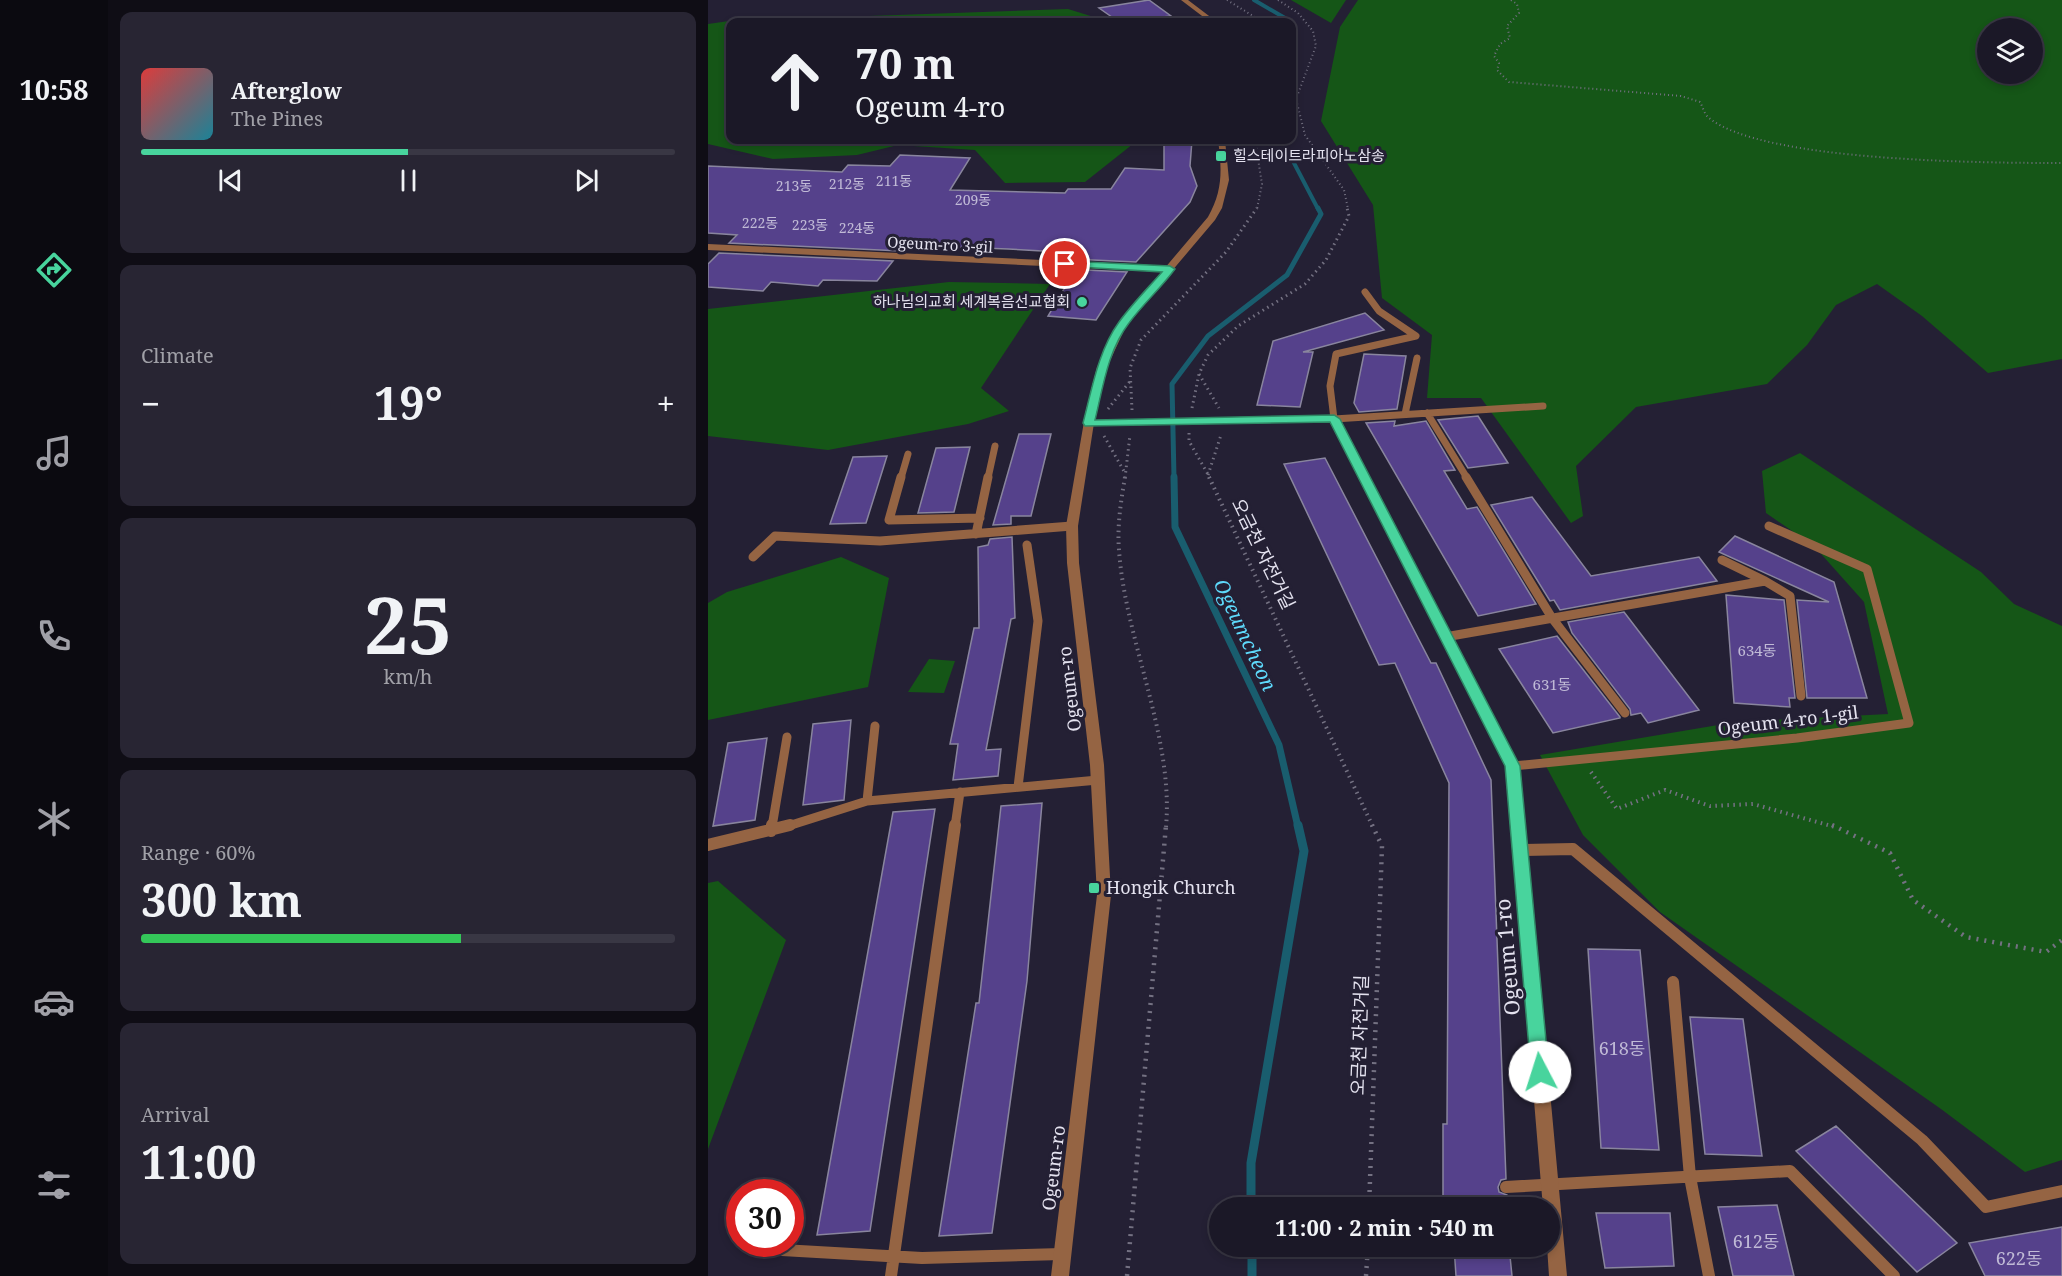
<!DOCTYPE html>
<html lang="en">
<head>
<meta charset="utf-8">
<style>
  body { margin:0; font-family:"Noto Serif","Noto Sans KR",serif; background:#282533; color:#f1f3f6; height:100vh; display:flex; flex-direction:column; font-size:22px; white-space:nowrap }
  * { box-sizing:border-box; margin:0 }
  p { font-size:20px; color:#a0a0a7 }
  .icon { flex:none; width:33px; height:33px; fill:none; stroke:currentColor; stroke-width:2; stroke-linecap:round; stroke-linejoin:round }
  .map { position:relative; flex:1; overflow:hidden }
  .side { display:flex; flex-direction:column; gap:12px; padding:12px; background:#0f0d15; width:600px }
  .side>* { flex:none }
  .hud { position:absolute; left:18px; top:18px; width:570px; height:126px; border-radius:12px; box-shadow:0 3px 9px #0003,0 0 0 2px #393744; background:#1b1827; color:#f1f3f6; overflow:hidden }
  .fabs { position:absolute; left:1269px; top:18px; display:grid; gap:12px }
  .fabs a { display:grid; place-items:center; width:66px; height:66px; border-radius:50%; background:#1b1827; box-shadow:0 3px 9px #0003,0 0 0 2px #393744; font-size:30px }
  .speed { position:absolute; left:18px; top:1179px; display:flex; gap:12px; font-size:30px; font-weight:700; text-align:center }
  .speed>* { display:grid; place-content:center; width:78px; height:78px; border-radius:50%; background:#1b1827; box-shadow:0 3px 9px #0003,0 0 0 2px #393744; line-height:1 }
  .speed .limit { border:9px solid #d22; background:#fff; color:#111 }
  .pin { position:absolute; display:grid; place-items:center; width:51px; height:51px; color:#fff; margin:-26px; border:3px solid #fff; border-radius:50%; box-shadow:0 2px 6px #0007 }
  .me { position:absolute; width:66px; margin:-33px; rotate:355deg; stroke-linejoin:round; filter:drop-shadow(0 0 4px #0008) }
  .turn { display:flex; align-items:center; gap:21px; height:126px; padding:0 30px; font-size:27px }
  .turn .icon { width:78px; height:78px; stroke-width:2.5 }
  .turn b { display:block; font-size:42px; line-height:51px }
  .big { font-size:45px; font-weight:700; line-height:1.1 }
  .side .card { flex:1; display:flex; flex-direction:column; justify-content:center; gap:9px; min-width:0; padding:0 21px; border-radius:12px; background:#282533 }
  .side .dial { align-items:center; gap:0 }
  .dial b { font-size:78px; line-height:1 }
  .song { display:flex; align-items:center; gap:18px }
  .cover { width:72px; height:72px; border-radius:9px; background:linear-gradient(135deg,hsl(0 70% 55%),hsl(190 70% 35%)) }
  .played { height:6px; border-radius:3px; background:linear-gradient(90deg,#48d49d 50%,#393744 50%) }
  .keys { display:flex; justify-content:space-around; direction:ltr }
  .heat { display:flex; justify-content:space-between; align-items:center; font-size:33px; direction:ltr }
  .charge { height:9px; border-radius:4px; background:linear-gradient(90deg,#34c759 60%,#393744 0) }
  .trip { position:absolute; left:501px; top:1197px; width:351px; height:60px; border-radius:30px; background:#1b1827; box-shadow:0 3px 9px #0003,0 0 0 2px #393744; font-weight:700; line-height:60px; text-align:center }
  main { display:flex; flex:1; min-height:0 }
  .tab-bar { display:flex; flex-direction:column; width:108px; justify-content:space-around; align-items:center; background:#0b0a10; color:#a0a0a7 }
  .tab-bar .icon { width:42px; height:42px }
  .tab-bar .on { color:#48d49d }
  .tab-bar b { font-size:27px; color:#f1f3f6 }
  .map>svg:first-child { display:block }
  .green { fill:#155617; fill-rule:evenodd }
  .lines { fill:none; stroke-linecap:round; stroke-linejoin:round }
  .stream-far3 { stroke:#195d6e; stroke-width:4 }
  .stream-far2 { stroke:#195d6e; stroke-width:5 }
  .stream-far1 { stroke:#195d6e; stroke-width:7 }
  .stream { stroke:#195d6e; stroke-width:9 }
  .building { fill:#55418b; stroke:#89859e; stroke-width:1.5 }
  .path-far3 { stroke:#747182; stroke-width:2; stroke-dasharray:1 3; stroke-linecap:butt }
  .path-far2 { stroke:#747182; stroke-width:3; stroke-dasharray:1.5 4; stroke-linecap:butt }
  .path-far1 { stroke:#747182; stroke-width:4; stroke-dasharray:1.5 4.5; stroke-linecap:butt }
  .path { stroke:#747182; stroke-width:4.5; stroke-dasharray:2 6; stroke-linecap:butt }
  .service-far2 { stroke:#956443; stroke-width:7 }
  .service-far1 { stroke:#956443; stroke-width:9 }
  .service { stroke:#956443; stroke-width:12 }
  .minor { fill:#956443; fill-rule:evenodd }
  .tertiary { fill:#956443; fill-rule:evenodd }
  .route { fill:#48d49d; stroke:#2f8a66; stroke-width:1.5 }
  .poi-dot { fill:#48d49d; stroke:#242034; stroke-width:2 }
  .labels { text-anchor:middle; stroke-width:6; stroke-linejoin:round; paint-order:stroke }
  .far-number-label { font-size:14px; fill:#c0bad6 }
  .far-poi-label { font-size:15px; fill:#e4e2ef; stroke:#242034; text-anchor:start }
  .far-street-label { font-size:15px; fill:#e4e2ef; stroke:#242034 }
  .number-label { font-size:15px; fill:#c0bad6 }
  .street-label { font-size:18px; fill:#e4e2ef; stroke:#242034 }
  .poi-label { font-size:18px; fill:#e4e2ef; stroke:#242034; text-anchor:start }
  .near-number-label { font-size:18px; fill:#c0bad6 }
  .water-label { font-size:20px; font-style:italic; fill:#5ed9fb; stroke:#242034 }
  .near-street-label { font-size:21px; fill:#e4e2ef; stroke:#242034 }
</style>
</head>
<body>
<main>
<nav class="tab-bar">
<b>10:58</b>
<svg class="icon on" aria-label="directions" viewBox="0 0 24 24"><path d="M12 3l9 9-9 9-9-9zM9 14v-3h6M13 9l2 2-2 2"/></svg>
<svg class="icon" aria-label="music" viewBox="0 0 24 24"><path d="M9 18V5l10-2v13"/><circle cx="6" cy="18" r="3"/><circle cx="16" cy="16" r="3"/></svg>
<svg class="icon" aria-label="phone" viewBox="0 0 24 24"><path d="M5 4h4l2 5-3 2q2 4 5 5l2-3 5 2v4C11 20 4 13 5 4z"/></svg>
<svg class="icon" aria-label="climate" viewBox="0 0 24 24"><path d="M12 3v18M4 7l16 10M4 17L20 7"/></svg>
<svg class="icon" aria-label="car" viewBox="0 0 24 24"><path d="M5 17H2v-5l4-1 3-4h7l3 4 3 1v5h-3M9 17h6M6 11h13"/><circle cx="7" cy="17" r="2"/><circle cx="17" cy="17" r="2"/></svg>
<svg class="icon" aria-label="filters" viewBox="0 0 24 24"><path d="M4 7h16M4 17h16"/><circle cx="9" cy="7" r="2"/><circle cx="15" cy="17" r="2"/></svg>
</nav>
<section class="side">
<div class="card">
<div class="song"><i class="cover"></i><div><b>Afterglow</b><p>The Pines</p></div></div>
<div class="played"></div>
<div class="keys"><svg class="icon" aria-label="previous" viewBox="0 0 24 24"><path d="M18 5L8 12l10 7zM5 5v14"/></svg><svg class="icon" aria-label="pause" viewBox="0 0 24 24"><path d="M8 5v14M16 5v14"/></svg><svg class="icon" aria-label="next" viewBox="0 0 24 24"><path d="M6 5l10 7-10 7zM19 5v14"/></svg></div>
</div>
<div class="card"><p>Climate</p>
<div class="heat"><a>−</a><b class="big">19°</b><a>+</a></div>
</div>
<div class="card dial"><b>25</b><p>km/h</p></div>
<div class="card"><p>Range · 60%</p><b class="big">300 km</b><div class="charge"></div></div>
<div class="card"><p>Arrival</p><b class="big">11:00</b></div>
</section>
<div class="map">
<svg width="1354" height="1276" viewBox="0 0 1354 1276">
  <rect width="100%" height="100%" fill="#242034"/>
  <path class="green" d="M583,0H638L623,23Z
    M650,0H1354V359L1280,373L1214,316L1169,284L1128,305L1099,345L1059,384L928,407L868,466L875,516L863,523L773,398H719L724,335L674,298L665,205L613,121L632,27ZM1280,28H1324V74H1280Z
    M360,9L402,22H22V140H430L377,182L297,183L267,150L190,145L149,155L65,159L0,144V24L21,21Z
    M241,282L342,284L273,388L301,411L260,424L120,450L0,436V309Z
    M1092,453L1273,572L1306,604L1354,626V1160L1317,1172L1233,1109L952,912L875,835L832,755L1028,722L1180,714L1156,602L1106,546L1058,513L1054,471Z
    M133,557L181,578L160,687L0,720V603L19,592Z
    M221,659L247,661L236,693L200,692Z
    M10,881L78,940L0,1149V883Z"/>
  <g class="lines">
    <path class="stream-far3" d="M546,0L577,18L579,22
      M584,31L588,41L584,62
      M574,140L610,209"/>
    <path class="stream-far2" d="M466,478L464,384L500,336L579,275L613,214L610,208"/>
    <path class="stream-far1" d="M466,477L467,527L571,745L590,827"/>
    <path class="stream" d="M543,1208V1163L596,851L590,825
      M544,1246V1276"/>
  </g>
  <path class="building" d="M441,0L463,16L411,22L391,8Z
    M456,140H484L482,166L489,186L482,202L428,262L364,259L369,253L300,249L197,245L193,251L21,243L29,235L0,233V166L134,172L140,165L182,166L192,155L262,158L242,190L357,193L360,189H403L417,168L456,170Z
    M11,253L185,261L169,281L115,280L110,286L63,282L55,291L0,287V264Z
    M357,269L419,272L388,320L340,316L359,284L347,283Z
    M657,313L676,330L595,352H605L592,407L549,405L565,341Z
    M656,354L698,356L689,409L651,412L646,403Z
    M770,416L800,463L760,468L730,420Z
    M687,421L686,426L718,421L747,470L736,471L759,509L769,507L828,604L770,616L658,423Z
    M311,434H343L323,516H303V524L285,525Z
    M262,447L246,512L210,513L228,448Z
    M179,456L158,523L122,524L145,457Z
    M617,458L723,663H728L783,780L798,1179L793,1180L790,1187L791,1192L799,1195V1203L735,1205V1124H739L741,783L687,663L671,665L576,464Z
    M824,497L883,576L991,557L1009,581L852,610L846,600L842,601L783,505Z
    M1027,536L1126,582L1159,698H1099L1089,600L1121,602L1011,552Z
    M304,537L307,618L303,619L278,750L293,749L290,776L245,780L250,744H242L266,628H271L270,547L280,545L282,539Z
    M1018,595L1076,600L1087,698H1081L1082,707L1026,703Z
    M916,612L991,710L940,723L933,713L923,715L922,709L864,633L860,622Z
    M849,636L912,717V718L845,733L791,649Z
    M143,720L136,800L95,805L105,724Z
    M59,738L47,820L5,826L20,743Z
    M334,803L319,981L284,1233L231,1236L268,1003H271L293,806Z
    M227,809L162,1231L109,1235L185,812Z
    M880,949L932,950L951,1150L893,1148Z
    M982,1017L1035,1019L1054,1156L997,1154Z
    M1128,1126L1249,1243L1209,1272L1088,1151Z
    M1069,1205L1086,1276H1025L1010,1207Z
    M888,1213H962L966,1266L897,1268Z
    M1354,1227V1276H1277L1261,1243Z
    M746,1246H801L804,1276H748Z"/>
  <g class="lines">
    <path class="path-far3" d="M519,0L555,22
      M570,0L590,13L605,31L608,46L588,99L597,135L636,190L640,209
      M803,0L809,4L811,13L799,26L802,38L792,44L786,56L791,63L789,70L801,82L973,96L992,102C995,107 996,114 1001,118C1055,162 1280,163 1354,163
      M547,140L554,184L549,209"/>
    <path class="path-far2" d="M491,374L511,408
      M484,408L491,374L500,355L530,326L597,284L618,260L641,216L639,208
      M400,409L423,380
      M424,410L422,368L433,340L518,252L549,208
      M481,433V441L502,478
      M396,436L417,473
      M500,475L513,435
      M417,478L422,435"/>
    <path class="path-far1" d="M417,477C413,501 409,525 411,550C417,640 466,737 458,827
      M501,477L665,827
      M883,772L909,809L957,790L1002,806L1045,804L1127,827"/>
    <path class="path" d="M1124,825L1182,853L1205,900L1258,937L1338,952L1354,940
      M661,1208L674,846L664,825
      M419,1276L458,825
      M658,1276L660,1246"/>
    <path class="service-far2" d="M657,292L671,311L708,336L628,354L622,386L626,419L835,406
      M719,413L759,478
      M697,414L709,358
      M193,478L200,454
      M280,478L287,446"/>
    <path class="service-far1" d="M193,477L181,520L272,518
      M758,477L844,618L917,713
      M268,534L280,477
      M45,557L67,536L172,541L364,526
      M1014,560L1057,581
      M737,637L1057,581L1082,596L1093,696
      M805,766L1089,738L1201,723L1159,569L1061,526
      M310,787L330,621L319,545
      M159,801L167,726
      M64,827L79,737
      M77,827L159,801L390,780
      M247,827L252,792"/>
    <path class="service" d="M63,831L64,825
      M0,845L82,825
      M812,850L865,849L1214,1140L1278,1207L1354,1191
      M965,982L982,1177L1001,1276
      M798,1187L1082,1171L1186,1276
      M74,1250L214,1258L354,1254
      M183,1276L247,825"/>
    <path class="minor" d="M0,244L462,266L466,269L462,272L0,250Z
      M626,416L631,419L812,766L859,1276H841L839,1246H842V1208H835L798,766L623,422L381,426L376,423L381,420Z"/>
    <path class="tertiary" d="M473,0H480L509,22H502Z
      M510,140H517L521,180L514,208L507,220L419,324L399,367L388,410L370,526L371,563L396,765L403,895L361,1276H343L389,895L382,765L359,563L358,526L378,410L389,367L412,321L500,217C515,191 514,169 510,140Z"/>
  </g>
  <path class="route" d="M357,261L462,266L467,269C453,288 435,304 421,323C400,350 395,387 387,420L626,415L632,419L812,766L841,1072L838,1078L832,1080L825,1078L823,1072L797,766L622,422L377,426L375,423C384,389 390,351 411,322C424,304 440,288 454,272L353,266V262Z"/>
  <g class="poi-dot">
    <rect x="507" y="150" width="12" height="12" rx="3"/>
    <circle cx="374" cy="302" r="6"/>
    <rect x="380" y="882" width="12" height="12" rx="3"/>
  </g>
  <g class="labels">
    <g class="far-number-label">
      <text x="186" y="186">211동</text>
      <text x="139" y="189">212동</text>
      <text x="86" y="191">213동</text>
      <text x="265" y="205">209동</text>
      <text x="52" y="228">222동</text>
      <text x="102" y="230">223동</text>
      <text x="149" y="233">224동</text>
    </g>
    <g class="far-poi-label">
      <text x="525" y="161">힐스테이트라피아노삼송</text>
      <text x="362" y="307" text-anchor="end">하나님의교회 세계복음선교협회</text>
    </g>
    <g class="far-street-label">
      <text transform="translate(232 245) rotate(3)" y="5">Ogeum-ro 3-gil</text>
    </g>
    <g class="number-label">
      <text x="1049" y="656">634동</text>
      <text x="844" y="690">631동</text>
    </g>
    <g class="street-label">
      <text transform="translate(555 554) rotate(64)" y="6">오금천 자전거길</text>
      <text transform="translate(362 689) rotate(-97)" y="6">Ogeum-ro</text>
      <text transform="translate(1080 721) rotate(-7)" y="6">Ogeum 4-ro 1-gil</text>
      <text transform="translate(652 1035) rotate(-88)" y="6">오금천 자전거길</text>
      <text transform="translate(346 1168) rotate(-83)" y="6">Ogeum-ro</text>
    </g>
    <g class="poi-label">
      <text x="398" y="894">Hongik Church</text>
    </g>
    <g class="near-number-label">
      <text x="914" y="1055">618동</text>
      <text x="1048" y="1248">612동</text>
      <text x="1311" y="1265">622동</text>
    </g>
    <g class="water-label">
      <text transform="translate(537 635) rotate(65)" y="7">Ogeumcheon</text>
    </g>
    <g class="near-street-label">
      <text transform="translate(800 957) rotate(-95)" y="7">Ogeum 1-ro</text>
    </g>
  </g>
</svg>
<div class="fabs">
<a><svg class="icon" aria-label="layers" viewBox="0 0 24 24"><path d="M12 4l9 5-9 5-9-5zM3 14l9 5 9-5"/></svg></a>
</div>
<div class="speed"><div class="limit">30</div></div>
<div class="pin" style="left:357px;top:264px;background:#d93025"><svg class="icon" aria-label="arrive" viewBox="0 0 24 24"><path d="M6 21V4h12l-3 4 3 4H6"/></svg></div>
<svg class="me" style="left:832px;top:1072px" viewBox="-20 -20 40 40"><circle r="19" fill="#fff"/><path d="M0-13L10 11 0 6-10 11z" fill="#48d49d"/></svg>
<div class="trip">11:00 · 2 min · 540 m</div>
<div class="hud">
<div class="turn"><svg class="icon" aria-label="ahead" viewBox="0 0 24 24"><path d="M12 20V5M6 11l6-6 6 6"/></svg><div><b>70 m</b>Ogeum 4-ro</div></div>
</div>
</div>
</main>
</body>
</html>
